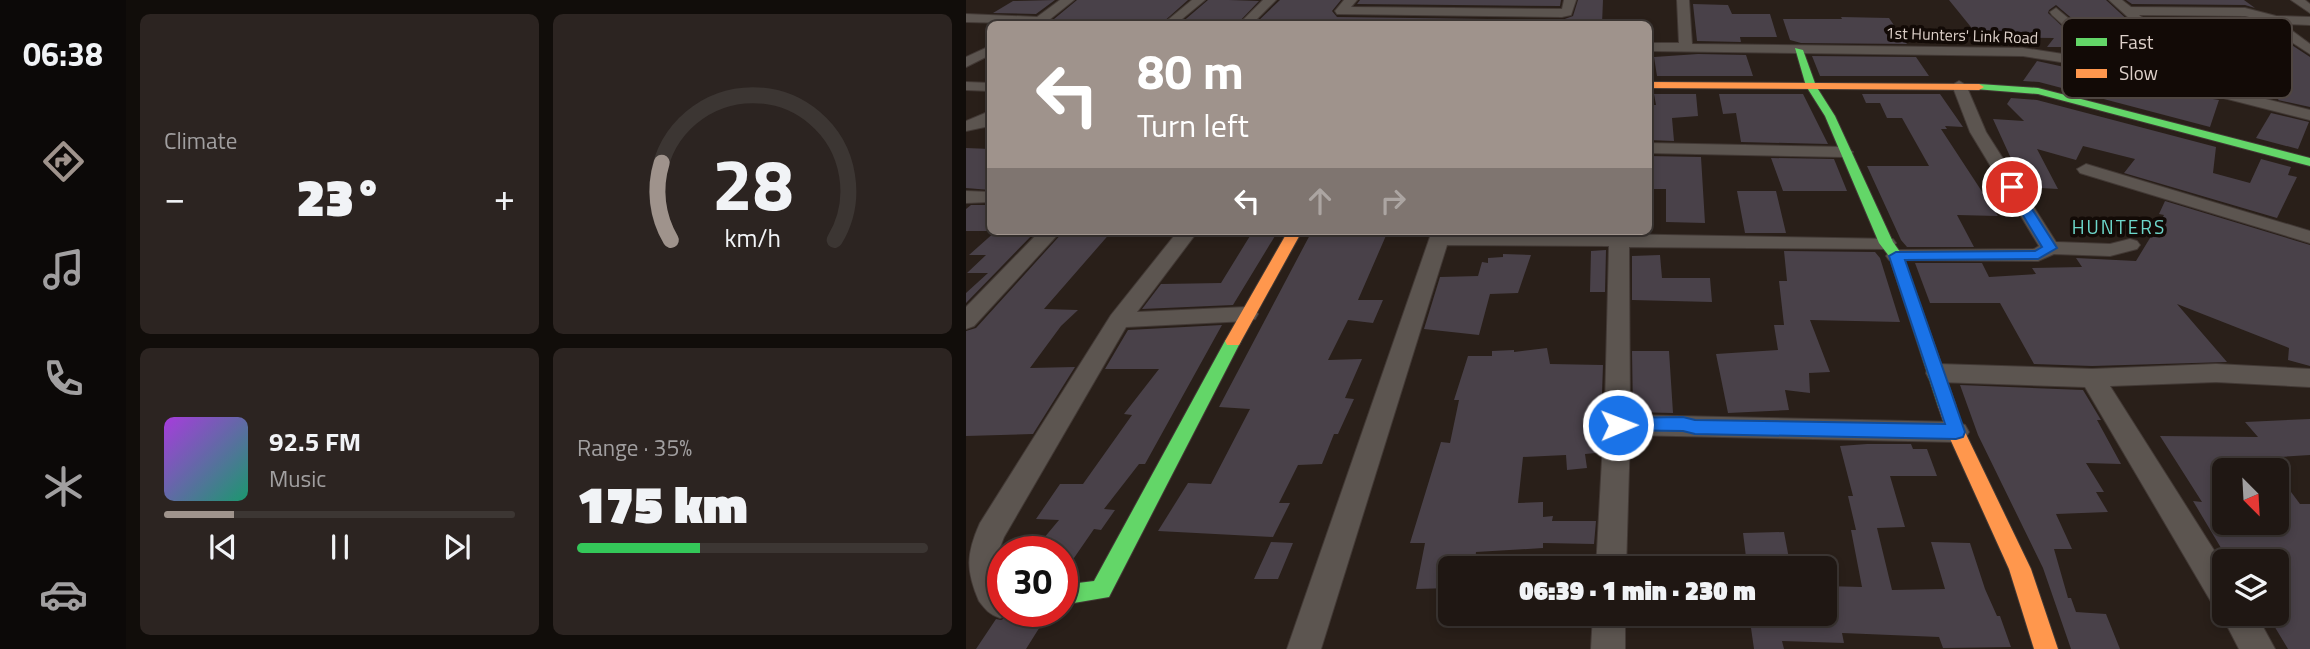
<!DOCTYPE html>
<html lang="en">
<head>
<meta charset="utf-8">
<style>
  body { margin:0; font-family:"Titillium Web",sans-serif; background:#2c2421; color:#f1f3f6; height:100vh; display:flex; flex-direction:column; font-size:26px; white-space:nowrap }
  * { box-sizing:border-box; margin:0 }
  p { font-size:23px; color:#a19fa0 }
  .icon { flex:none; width:38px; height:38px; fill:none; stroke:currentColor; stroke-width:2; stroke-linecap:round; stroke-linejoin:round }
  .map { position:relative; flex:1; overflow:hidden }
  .side { display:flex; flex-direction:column; gap:14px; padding:14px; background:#110d0a; width:840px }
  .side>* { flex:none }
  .hud { position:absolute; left:21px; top:21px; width:665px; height:214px; border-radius:10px; box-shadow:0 4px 10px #0003,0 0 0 2px #3c3633; background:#9f938c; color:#fff; overflow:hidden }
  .needle { width:46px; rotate:156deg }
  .buttons { position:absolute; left:1246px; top:458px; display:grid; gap:14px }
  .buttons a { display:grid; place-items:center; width:77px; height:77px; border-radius:10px; background:#1f1713; box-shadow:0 4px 10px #0003,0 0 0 2px #3c3633; font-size:35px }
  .speed { position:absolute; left:21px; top:536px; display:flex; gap:14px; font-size:35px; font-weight:700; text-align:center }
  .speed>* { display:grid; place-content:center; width:91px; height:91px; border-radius:50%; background:#1f1713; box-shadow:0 4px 10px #0003,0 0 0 2px #3c3633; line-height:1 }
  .speed .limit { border:10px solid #d22; background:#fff; color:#111 }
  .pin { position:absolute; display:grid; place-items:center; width:60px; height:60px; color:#fff; margin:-30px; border:4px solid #fff; border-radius:50%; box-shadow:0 2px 7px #0007 }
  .me { position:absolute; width:77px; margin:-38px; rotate:89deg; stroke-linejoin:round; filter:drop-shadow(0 0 5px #0008) }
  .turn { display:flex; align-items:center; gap:24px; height:147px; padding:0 35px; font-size:32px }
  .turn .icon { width:91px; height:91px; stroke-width:2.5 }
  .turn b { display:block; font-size:49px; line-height:60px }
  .lanes { display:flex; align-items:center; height:66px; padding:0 35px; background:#0003; justify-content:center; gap:35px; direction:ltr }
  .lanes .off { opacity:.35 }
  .big { font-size:52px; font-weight:800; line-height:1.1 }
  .side .widget { flex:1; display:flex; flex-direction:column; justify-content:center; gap:10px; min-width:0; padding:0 24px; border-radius:10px; background:#2c2421 }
  .side .dial { align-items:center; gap:0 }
  .dial svg { height:182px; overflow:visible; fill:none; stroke:#3c3633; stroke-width:7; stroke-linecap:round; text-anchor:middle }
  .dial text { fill:#f1f3f6; stroke:none }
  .song { display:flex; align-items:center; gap:21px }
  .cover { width:84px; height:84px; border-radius:10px; background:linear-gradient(135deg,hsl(280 70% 55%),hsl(160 70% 35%)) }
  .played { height:7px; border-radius:4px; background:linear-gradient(90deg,#9f938c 20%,#3c3633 20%) }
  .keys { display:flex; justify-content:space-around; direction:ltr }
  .heat { display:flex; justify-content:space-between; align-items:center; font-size:38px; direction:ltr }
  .charge { height:10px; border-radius:5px; background:linear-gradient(90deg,#34c759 35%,#3c3633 0) }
  .side .tiles { flex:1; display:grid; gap:14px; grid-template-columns:repeat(2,1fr) }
  .trip { position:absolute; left:472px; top:556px; width:399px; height:70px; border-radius:10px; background:#1f1713; box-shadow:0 4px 10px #0003,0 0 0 2px #3c3633; font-weight:800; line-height:70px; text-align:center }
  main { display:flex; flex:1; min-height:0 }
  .dock { display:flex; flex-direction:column; width:126px; justify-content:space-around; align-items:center; background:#0c0908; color:#a19fa0 }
  .dock .icon { width:49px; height:49px }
  .dock .on { color:#9f938c }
  .dock b { font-size:32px; color:#f1f3f6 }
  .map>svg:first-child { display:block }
  .building { fill:#494149 }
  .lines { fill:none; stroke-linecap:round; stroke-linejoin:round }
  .street-casing { stroke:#423935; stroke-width:2 }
  .fast-casing { stroke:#423935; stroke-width:2 }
  .slow-casing { stroke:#423935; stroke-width:2 }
  .street { fill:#5c5550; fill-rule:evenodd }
  .fast { fill:#63d668; fill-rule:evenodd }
  .slow { fill:#ff974d; fill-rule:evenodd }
  .route { fill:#1a73e8; stroke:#114b97; stroke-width:2 }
  .labels { text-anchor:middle; stroke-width:7; stroke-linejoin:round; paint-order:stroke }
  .far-street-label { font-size:16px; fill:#ded1ca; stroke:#120a06 }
  .neighbourhood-label { font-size:19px; letter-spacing:2px; fill:#6dd7cb; stroke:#120a06 }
  .key { fill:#120a06; stroke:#4f4641; stroke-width:2 }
  .key-label { font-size:19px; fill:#ded1ca }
</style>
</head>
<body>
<main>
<nav class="dock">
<b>06:38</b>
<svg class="icon on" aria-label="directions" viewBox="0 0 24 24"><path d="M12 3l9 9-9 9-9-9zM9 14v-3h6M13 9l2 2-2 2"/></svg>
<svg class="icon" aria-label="music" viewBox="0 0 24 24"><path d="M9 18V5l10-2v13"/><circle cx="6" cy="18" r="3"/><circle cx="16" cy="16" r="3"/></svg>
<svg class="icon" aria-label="phone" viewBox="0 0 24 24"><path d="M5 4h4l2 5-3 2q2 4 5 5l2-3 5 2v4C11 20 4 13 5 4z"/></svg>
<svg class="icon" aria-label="climate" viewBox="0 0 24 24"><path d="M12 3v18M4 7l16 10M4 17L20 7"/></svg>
<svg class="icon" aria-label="car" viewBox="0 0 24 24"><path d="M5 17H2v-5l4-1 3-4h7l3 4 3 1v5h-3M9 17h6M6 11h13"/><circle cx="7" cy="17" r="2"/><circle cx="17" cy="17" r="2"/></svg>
</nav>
<section class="side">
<div class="tiles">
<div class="widget"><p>Climate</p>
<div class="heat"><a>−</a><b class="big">23°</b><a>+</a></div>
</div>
<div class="widget dial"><svg viewBox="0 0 100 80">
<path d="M14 69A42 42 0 1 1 86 69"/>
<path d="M14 69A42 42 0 0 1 10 35" stroke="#9f938c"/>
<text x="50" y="56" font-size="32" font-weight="700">28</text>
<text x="50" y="72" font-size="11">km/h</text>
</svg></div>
<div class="widget">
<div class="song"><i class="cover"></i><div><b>92.5 FM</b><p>Music</p></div></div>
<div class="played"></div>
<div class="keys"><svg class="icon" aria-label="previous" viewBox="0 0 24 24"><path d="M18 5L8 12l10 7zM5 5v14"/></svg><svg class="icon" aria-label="pause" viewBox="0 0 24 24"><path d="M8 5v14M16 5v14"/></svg><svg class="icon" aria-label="next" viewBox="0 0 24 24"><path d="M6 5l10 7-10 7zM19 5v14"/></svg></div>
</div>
<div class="widget"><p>Range · 35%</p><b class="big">175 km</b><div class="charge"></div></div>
</div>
</section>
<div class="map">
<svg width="1344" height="649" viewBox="0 0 1344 649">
  <rect width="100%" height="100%" fill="#291f19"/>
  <path class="building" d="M89,0L70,14L27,13L47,1Z
    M111,0H222L195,24H82Z
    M242,0H263L293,1L271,24H214Z
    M314,0H375L366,11L371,17L596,20L607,16L612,0H637L636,24H289Z
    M394,0H595L594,6L391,4Z
    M983,0H1140L1192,48H1141L1090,5L1083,10L1082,13L1118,47H1081L1088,38L1013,37Z
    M1160,0H1278L1289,8L1279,5L1166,4Z
    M727,4L762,5L766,14H804L811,37H774L775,42L731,41Z
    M875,17L923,18L941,44L835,43L824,40L817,19H876Z
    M1180,18L1279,19L1302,24L1306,32L1344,57V107L1312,100L1317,92L1291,91L1263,67L1257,86L1239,81L1218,62L1210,42Z
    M732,54L780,55L787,76H691L688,57Z
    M846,56L950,57L963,76H854Z
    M1071,61L1167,82L1164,86L1253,100L1244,127L1073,82L1057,81Z
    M688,94H730L732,116L706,118L708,141L682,140V105H690Z
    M753,94H837L862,144L775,142L770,113L757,114Z
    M896,94H974L997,127L979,126L981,129H975L1032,216L991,215L1008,247H941L935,240L901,166H963L936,118H921L914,103H900Z
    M1045,98L1071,100L1250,147L1247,173L1284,183L1295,159L1325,167L1322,175L1331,177L1311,218L1158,173L1169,159L1117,146L1110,160L1071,149L1092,189L1058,187L1027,119L1058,121L1041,104Z
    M1305,113L1343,122L1332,149L1290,138Z
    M0,148L24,149V190L0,188Z
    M682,156L735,157L739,223L700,222V189H682Z
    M805,158L868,159L881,191H817Z
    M771,191H810L820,233H779Z
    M1199,201L1344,245V366L1322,360L1323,348L1211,304L1261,362L1126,366L1068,364L1034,303H964L949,263H1016L1023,277L1070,274L1066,268L1116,267L1110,258L1170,261L1198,215L1193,214Z
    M24,205V231H0V209L5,205Z
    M30,231H70L0,303V293L22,273H1L20,255H3Z
    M98,231H146L78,309L112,310L95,326L64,368L109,367L67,434L0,436V331L10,328Z
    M287,231H312L267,305L176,309L195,284L255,283Z
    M346,231H422L392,300H417L407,323L382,320L362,360L396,359L379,398L388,399L372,434H368L356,464L332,465L313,503H324L307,537L192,531L222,483L245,484L284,409L253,407Z
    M640,250L639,292H624L625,251Z
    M818,251L909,252L914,258L934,322L844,320L864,372L843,373L844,393L819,390L823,410L762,413L750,354L812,350L808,325H818L813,281H821Z
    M537,254L565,255L552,293L524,294L513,335L458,329L474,277L512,276L516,262L522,263V258L537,257Z
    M694,255L696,278H744L746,302L666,300V256Z
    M256,325L179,464H173L138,509L149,510L135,530L128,529L99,571H96V551H67L93,520L70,519L94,484H117L166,415L158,414L193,369H139L162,330Z
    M581,348L584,364L637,365L635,423H629L630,453L619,454L621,468L601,470L600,455L557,457L552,503L577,502V517L587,516L586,521H630L628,544L577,543V548L510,552L508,569H485V588L450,589L459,543H444L475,442L484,443L493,400H488L502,356H526V351L548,350V352Z
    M666,351H703L707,413L667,412Z
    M994,385L1117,390L1135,420H1131L1155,464L1120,463L1138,492H1130L1142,512L1090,514L1106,549H1088L1102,598H1105L1110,612L1140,614L1154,649H1105L1077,568L1012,435Z
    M1344,419V455L1299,458L1306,467L1258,466V523H1311V473L1334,504H1344V649H1322L1301,614H1311V562H1267L1258,547V553L1227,501L1236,502L1194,436L1292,437L1279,422Z
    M901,444H945L947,449H961L971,476H924L939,527L911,528L926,590L979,589L965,542L1004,543L1019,589L1031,616H1034L1045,647L977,648L973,637L876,633L878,643L816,641L818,649H788L783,614H859V586L896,587L885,530H890L882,496H887L874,446Z
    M818,532L824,564L781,565L777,533Z
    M305,542L327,543L312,579H288Z
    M52,612L82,614L60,649H10L30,619L35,620Z"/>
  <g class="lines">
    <defs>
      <path id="street" d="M94,0H108L78,24L0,22V14L71,17Z
        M226,0H239L210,24H197Z
        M297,0H310L286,24H273Z
        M378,0H391L385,7L596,9L598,0H610L605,15L596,17L371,14L369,11Z
        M711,0H723L726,44L1057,48L1136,60L1086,15L1084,12L1090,8L1157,64L1206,76L1197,49L1143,0H1156L1165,7L1279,8L1310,16L1344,17V25L1317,24L1344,44V54L1307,30L1304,22L1279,16L1173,15L1208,44L1222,80L1344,110V120L1152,71L1057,56L682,51V43H713Z
        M1325,0H1339L1344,4V13Z
        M24,46V55L0,67V57Z
        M993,81L1000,85L1020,132L1090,242L1144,244L1164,239L1171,241L1174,245L1171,249L1144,256L1088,254L1072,261L923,260L920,256L923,252L930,250L1068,249L1073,246L1004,132L986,85Z
        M0,82L24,83V91L0,90Z
        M24,111V123L19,127L0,131V121Z
        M682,143L879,147L887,152L879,157L682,153Z
        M1120,164L1344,231V243L1114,173L1111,169Z
        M0,191L24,192V202L0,203Z
        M74,231H95L8,326L0,329V307Z
        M212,231H232L171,312L281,307L289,309L292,314L289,319L281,321L160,327L38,537L26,568L37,582V611H49L48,613L34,618C23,614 20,610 13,601C0,571 0,554 14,523L145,315Z
        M466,231L927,239L930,243L927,247L920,249L663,247L664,415L990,422L999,425L1003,432L999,439L990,442L664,435L660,569H630L639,405L643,246L481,245L355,649H321Z
        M972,364L1126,369L1250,364L1344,369V387L1250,382L1144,386L1258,566V614H1290L1309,649H1273L1255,614L1257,609L1247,605L1119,387L972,382L963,379L960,373L963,367Z
        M627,614H659V649H625Z"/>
      <path id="fast" d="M829,48L837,50L850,86L869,116L927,242L937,256L990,406L987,411H975L972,406L923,256L913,243L859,116L840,86Z
        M1013,84L1072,88L1344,158V166L1072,94L1009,89V85Z
        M267,335L275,341L143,597L96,605V585L128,581L259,341Z"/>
      <path id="slow" d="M682,82L1013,84L1018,87L1013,90L682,88Z
        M322,231H336L273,345H261L259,341Z
        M981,399L987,401L999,432L1065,569L1092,649H1068L1043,569L981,432L972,406L975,401Z"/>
    </defs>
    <use href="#street" class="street-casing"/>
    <use href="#fast" class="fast-casing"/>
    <use href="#slow" class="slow-casing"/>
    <use href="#street" class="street"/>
    <use href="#fast" class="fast"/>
    <use href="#slow" class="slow"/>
  </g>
  <path class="route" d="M1046,183L1050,184L1091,248L1072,259L939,260L999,432L997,437L990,439L729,434L717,431L645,430L642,425L645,420L652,418L717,417L729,420L979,424L923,256L930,252L1069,251L1076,247L1040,187Z"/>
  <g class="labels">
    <g class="far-street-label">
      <text transform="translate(996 35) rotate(2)" y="6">1st Hunters' Link Road</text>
    </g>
    <g class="neighbourhood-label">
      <text x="1153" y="234">HUNTERS</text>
    </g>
  </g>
  <rect x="1096" y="18" width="230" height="80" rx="10" class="key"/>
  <rect x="1110" y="38" width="31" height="8" fill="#63d668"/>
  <rect x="1110" y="69" width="31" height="9" fill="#ff974d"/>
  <g class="key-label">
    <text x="1153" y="49">Fast</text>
    <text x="1153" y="80">Slow</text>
  </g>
</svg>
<div class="buttons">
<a><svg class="needle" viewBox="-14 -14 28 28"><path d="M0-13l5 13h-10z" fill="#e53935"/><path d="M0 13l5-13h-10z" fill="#a19fa0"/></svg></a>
<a><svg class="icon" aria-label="layers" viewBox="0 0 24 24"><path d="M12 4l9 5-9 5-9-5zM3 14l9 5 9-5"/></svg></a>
</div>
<div class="speed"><div class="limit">30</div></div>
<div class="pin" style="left:1046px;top:187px;background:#d93025"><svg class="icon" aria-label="arrive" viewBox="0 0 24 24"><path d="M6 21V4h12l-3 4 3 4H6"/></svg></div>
<svg class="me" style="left:652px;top:425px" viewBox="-20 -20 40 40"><circle r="17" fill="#1a73e8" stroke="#fff" stroke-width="3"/><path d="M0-11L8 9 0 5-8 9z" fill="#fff"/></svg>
<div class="trip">06:39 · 1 min · 230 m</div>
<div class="hud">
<div class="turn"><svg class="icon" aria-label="left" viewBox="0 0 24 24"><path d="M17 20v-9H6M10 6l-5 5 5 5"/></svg><div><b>80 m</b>Turn left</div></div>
<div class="lanes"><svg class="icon" aria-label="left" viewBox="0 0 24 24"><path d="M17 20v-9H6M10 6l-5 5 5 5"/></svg><svg class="icon off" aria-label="ahead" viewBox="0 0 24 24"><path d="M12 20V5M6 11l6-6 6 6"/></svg><svg class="icon off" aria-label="right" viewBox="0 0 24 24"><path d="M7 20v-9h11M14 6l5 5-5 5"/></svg></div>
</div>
</div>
</main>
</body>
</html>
